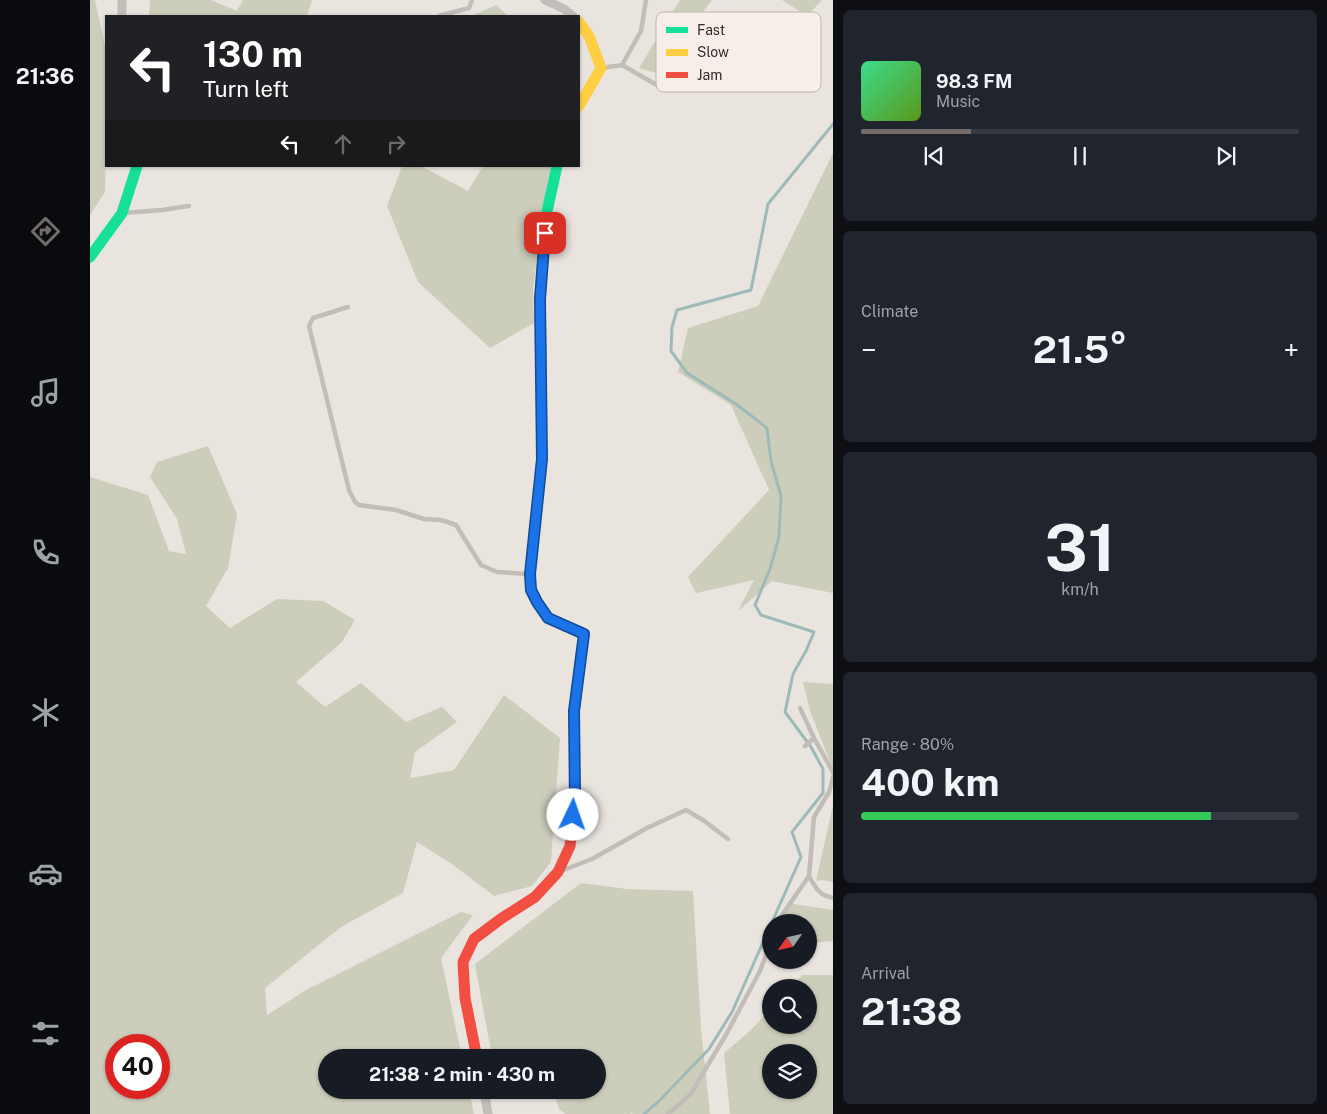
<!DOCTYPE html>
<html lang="en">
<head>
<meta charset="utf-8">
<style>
  body { margin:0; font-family:"Public Sans",sans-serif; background:#20242c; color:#f1f3f6; height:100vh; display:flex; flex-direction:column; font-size:19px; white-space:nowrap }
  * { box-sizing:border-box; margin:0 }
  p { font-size:16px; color:#9ea1a6 }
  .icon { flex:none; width:28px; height:28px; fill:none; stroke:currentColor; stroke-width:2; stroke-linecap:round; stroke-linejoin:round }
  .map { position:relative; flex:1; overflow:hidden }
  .side { display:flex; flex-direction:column; gap:10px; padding:10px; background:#0d0f14; width:494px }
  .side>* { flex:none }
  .top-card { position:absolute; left:15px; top:15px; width:475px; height:152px; border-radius:0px; box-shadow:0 1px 4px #0004; background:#202124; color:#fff; overflow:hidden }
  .needle { width:32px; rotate:236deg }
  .tools { position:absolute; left:672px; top:914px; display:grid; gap:10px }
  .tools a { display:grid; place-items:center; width:55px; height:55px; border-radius:50%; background:#171b24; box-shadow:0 1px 4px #0004; font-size:25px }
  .speed { position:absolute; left:15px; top:1034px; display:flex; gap:10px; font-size:25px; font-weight:700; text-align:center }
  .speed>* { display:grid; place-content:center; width:65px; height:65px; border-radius:50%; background:#171b24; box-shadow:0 1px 4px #0004; line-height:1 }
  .speed .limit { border:8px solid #d22; background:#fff; color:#111 }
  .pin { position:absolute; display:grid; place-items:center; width:42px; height:42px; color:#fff; margin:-21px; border-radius:10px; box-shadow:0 2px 8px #0006 }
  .me { position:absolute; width:55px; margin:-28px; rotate:3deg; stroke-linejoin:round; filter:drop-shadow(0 0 4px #0008) }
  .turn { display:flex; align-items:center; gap:18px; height:105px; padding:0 15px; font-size:22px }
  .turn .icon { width:65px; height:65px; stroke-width:2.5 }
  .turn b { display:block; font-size:35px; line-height:42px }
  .lanes { display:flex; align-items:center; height:48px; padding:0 15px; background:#0003; justify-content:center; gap:25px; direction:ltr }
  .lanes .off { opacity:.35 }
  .big { font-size:38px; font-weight:700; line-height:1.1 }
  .side .widget { flex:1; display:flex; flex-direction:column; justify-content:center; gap:8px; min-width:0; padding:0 18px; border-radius:8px; background:#20242c }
  .side .dial { align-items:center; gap:0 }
  .dial b { font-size:65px; line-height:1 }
  .song { display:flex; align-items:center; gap:15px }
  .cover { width:60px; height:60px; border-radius:8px; background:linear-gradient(135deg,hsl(150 70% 55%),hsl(90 70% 35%)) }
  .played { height:5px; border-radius:2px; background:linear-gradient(90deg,#736c68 25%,#363941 25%) }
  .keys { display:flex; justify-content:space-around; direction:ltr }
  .heat { display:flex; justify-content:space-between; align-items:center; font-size:28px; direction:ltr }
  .charge { height:8px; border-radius:4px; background:linear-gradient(90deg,#34c759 80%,#363941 0) }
  .trip { position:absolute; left:228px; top:1049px; width:288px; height:50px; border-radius:25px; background:#171b24; box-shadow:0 1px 4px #0004; font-weight:700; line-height:50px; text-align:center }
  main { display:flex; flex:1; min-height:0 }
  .tab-bar { display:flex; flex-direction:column; width:90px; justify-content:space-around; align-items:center; background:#090b0e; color:#9ea1a6 }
  .tab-bar .icon { width:35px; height:35px }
  .tab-bar .current { color:#736c68 }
  .tab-bar b { font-size:22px; color:#f1f3f6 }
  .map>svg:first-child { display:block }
  .green { fill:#cccdbb; fill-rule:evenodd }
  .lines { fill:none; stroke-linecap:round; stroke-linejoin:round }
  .stream { stroke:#9ebab8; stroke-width:3 }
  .lane { stroke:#c3bdb9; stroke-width:4.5 }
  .street { stroke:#c3bdb9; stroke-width:9 }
  .fast { stroke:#16e098; stroke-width:11 }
  .slow { stroke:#ffcf43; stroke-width:11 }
  .jam { stroke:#f24e42; stroke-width:11 }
  .route-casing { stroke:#114b97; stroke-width:12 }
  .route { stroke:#1a73e8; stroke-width:9 }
  .key { fill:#f7efe7; stroke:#bcb4ae; stroke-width:1 }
  .key-label { font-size:14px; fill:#332b28 }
</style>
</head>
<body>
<main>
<nav class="tab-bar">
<b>21:36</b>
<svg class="icon current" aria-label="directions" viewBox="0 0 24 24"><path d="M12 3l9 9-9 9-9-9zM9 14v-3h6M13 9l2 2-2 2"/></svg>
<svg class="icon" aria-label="music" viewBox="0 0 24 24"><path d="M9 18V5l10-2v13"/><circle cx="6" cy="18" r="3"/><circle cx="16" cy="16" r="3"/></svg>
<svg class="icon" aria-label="phone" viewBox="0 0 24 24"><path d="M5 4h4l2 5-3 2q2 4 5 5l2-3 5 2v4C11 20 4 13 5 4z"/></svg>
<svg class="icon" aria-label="climate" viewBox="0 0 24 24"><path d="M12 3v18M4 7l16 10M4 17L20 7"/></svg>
<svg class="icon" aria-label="car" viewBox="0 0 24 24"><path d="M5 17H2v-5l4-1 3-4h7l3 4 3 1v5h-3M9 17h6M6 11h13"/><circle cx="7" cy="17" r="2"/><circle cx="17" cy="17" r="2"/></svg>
<svg class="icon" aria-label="filters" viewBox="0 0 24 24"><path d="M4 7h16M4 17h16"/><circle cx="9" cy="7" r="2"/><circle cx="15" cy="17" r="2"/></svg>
</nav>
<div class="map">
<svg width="744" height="1114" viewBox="0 0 744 1114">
  <rect width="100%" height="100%" fill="#eae4df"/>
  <path class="green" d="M0,0H5L16,50V154L15,192L0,215Z
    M60,0H121L147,11L153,0H222L217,16H59Z
    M590,0H622L566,73L549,68Z
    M692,0H732L717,16Z
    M406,5L418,16H382Z
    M743,153V593L682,581L648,611L664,580L606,593L598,577L679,490L641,405L588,372L598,328L668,306Z
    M312,166H331L378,191L393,166H461L458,179L443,289L444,323L400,348L328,282L297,206Z
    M118,446L147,514L138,568L116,606L140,628L187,599L233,601L265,620L252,642L206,682L235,707L271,683L316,722L352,707L367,722L325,752L320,778L364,770L414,695L470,738L461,862L442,886L404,896L362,864L327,842L313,893L251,927L175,988L177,1015L216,990L371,912L383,915L351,958L372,1057L236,1058V1090H379L384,1114H0V477L58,495L79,551L96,554L87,519L60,477L67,462ZM26,1045H69V1088H26Z
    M713,682L743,684V769L720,711Z
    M743,805V882L732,880L726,881Z
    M491,883L537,889L603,891L611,1028L620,1114H543L541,1113L540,1114H475L469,1109L463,1090H506V1058L402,1057L385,964Z
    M697,903L743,910V941L719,943V922H694Z
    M712,975H743V1114H640L634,1053L661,1030L681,1008V1025H719V988L701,987ZM681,1052H719V1090H681Z"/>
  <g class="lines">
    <path class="stream" d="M554,1114L569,1101L619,1049L642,1012L711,857L702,832L733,793V769L721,747L695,712L703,674L716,651L724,632L671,615L665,605L680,569L689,537L691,496L681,461L677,428L646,404L597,373L581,351L582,327L587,310L661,290L678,204L744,123"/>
    <path class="lane" d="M349,16L379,8L382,0
      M532,65L551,31L556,0
      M512,68L532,65L572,88L585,89L633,51L646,39L652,25L724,30
      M33,213L72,210L99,206
      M258,307L223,318L219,326L259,490L265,502L269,505L306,510L334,519L351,520L366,525L391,565L407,572L439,574
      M710,708L724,738L744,774
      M715,746L724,738
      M471,871L502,859L557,828L596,810L613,820L638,839
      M719,876C726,888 728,895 744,898
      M689,922L692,915L719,876L724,817L739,792L744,774
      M578,1114L600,1095L637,1033L670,971L681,942"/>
    <path class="street" d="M32,0V16
      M455,0L474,9L483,16
      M394,1090L398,1114"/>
    <path class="fast" d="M0,257L32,213L47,166
      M451,362L450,299L456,216L467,166
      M442,557L440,574L441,590L447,602L458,618L494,634L484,711L485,780"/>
    <path class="slow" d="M489,22L499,36L511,68L489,106
      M442,557L452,459L451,362"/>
    <path class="jam" d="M387,1058L375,998L373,962L384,939L412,918L445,897L468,872L480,846L485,800V780"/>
  </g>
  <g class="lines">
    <defs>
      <path id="route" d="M455,233L450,299L452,459L440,574L441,590L447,602L458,618L494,634L484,711L485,800L483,815"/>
    </defs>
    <use href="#route" class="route-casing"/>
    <use href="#route" class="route"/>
  </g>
  <rect x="566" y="12" width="165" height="80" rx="8" class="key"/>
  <rect x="576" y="27" width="22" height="6" fill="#16e098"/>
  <rect x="576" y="49" width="22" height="7" fill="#ffcf43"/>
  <rect x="576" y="72" width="22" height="6" fill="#f24e42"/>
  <g class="key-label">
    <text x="607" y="35">Fast</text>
    <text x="607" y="57">Slow</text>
    <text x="607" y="80">Jam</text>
  </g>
</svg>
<div class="tools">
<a><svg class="needle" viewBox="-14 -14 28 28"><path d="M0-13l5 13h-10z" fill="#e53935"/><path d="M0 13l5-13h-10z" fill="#9ea1a6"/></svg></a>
<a><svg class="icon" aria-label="search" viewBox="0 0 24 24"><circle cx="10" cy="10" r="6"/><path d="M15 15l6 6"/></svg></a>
<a><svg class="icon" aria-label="layers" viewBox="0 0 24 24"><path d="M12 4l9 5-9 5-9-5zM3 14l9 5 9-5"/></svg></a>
</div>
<div class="speed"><div class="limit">40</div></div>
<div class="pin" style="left:455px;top:233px;background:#d93025"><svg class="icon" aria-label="arrive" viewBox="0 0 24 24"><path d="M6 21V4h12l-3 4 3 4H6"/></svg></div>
<svg class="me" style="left:483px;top:815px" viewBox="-20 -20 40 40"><circle r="19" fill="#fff"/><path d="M0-13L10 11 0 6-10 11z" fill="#1a73e8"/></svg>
<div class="trip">21:38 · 2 min · 430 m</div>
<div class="top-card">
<div class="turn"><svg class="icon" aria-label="left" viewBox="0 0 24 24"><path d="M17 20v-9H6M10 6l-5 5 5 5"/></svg><div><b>130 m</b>Turn left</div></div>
<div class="lanes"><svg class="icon" aria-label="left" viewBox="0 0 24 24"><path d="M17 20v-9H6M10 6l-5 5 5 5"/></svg><svg class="icon off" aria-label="ahead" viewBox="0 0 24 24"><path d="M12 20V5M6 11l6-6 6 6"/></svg><svg class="icon off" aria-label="right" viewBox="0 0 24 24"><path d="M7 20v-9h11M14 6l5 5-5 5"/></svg></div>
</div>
</div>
<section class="side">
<div class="widget">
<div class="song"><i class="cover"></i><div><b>98.3 FM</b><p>Music</p></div></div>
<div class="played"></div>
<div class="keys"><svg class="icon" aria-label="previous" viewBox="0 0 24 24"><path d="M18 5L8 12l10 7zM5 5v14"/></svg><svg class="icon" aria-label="pause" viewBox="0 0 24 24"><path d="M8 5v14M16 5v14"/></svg><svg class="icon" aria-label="next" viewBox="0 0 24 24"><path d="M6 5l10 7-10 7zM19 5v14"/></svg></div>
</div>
<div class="widget"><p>Climate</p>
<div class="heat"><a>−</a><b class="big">21.5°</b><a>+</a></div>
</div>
<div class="widget dial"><b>31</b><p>km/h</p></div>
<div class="widget"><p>Range · 80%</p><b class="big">400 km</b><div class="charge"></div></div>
<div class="widget"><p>Arrival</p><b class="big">21:38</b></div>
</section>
</main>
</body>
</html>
